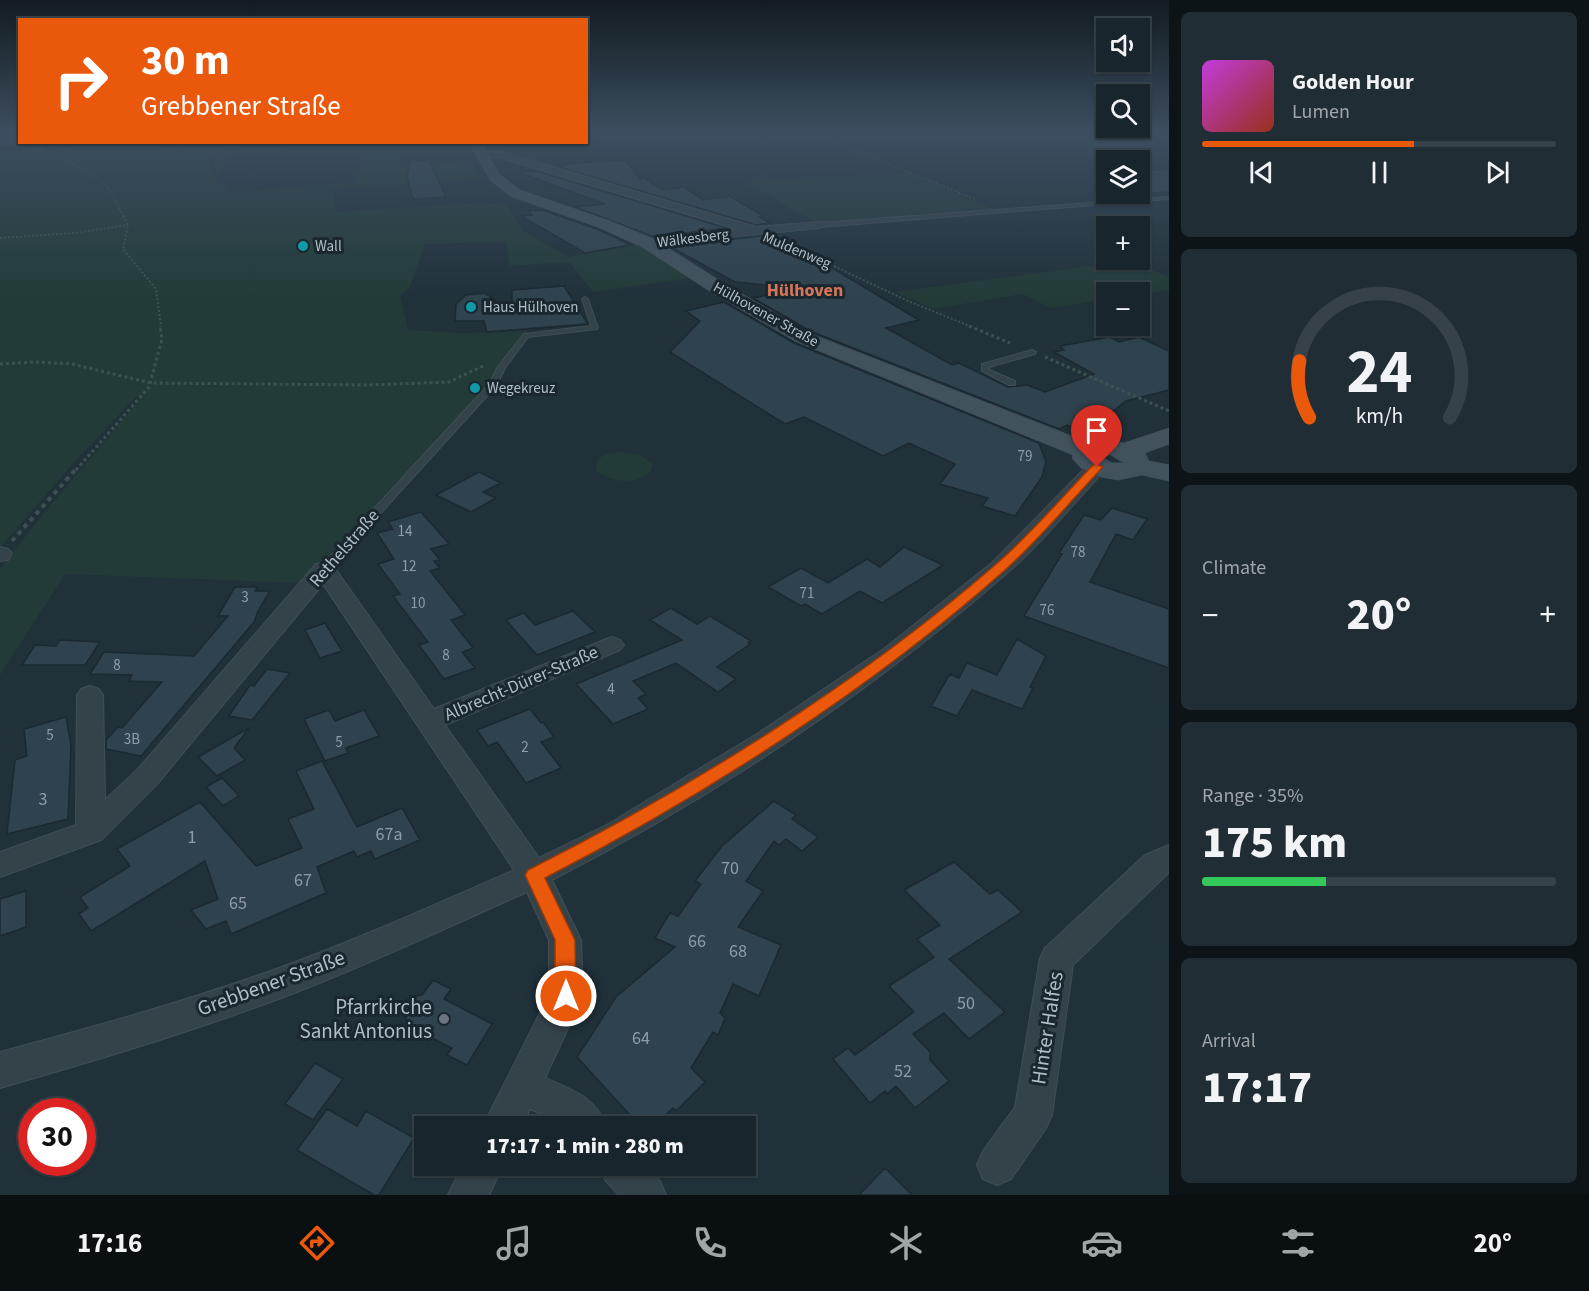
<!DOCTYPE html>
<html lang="en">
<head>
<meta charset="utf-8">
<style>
  body { margin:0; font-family:"Source Sans 3",sans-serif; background:#212d34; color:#f1f3f6; height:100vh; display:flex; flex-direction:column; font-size:22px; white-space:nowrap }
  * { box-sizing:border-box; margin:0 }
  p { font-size:20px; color:#9fa5a9 }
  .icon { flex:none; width:33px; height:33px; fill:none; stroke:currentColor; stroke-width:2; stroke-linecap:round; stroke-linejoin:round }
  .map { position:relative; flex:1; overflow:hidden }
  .drawer { display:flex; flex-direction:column; gap:12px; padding:12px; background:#0d1418; width:420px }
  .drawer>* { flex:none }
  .top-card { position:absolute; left:18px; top:18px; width:570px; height:126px; border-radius:0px; box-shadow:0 2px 4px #0004,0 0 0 2px #364248; background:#ea580c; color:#fff; overflow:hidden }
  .controls { position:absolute; left:1096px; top:18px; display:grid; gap:12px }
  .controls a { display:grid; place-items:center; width:54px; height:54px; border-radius:0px; background:#18252c; box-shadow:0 2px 4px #0004,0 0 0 2px #364248; font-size:30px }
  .speed { position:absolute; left:18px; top:1098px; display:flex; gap:12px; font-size:30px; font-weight:700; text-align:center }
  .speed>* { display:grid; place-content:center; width:78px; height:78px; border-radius:50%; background:#18252c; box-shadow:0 2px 4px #0004,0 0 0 2px #364248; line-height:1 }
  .speed .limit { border:9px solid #d22; background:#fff; color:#111 }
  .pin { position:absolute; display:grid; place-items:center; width:51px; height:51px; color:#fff; margin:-62px -26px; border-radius:50% 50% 50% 0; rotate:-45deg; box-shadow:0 0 6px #0007 }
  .pin .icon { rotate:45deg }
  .me { position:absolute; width:66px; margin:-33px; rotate:0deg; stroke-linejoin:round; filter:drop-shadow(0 0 4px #0008) }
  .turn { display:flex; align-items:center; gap:21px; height:126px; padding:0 24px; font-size:27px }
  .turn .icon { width:78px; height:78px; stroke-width:2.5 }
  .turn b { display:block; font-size:42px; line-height:51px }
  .big { font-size:45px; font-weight:800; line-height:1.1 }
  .drawer .widget { flex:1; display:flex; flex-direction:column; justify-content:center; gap:9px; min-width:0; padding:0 21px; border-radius:9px; background:#212d34 }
  .drawer .dial { align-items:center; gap:0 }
  .dial svg { height:156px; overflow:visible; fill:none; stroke:#364248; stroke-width:7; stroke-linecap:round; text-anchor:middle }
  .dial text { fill:#f1f3f6; stroke:none }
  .song { display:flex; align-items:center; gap:18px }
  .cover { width:72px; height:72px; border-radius:9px; background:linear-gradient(135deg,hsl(290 70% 55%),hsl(10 70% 35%)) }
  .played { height:6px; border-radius:3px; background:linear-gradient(90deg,#ea580c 60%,#364248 60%) }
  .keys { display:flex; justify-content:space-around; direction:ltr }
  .heat { display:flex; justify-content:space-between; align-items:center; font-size:33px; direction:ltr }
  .charge { height:9px; border-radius:4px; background:linear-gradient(90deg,#34c759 35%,#364248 0) }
  .trip { position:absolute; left:414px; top:1116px; width:342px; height:60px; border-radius:0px; background:#18252c; box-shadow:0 2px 4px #0004,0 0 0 2px #364248; font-weight:800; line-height:60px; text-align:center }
  .menu { display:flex; height:96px; justify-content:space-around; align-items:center; background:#0a0f12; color:#9fa5a9 }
  .menu .icon { width:42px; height:42px }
  .menu .selected { color:#ea580c }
  .menu b { font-size:27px; color:#f1f3f6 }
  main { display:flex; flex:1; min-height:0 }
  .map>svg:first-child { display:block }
  .green { fill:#223b38 }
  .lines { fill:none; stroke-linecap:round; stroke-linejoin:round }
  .stream { stroke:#142a37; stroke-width:3 }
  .building { fill:#2f434e; stroke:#1b2931; stroke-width:1.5 }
  .lane-casing { stroke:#404e56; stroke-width:2 }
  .street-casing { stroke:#404e56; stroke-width:2 }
  .secondary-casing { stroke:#404e56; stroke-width:1 }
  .path-far3 { stroke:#3b5350; stroke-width:1.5; stroke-dasharray:2 2; stroke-linecap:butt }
  .path-far2 { stroke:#3b5350; stroke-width:2; stroke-dasharray:2 2; stroke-linecap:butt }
  .path-far1 { stroke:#3b5350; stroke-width:3; stroke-dasharray:3 3; stroke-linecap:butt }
  .path { stroke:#3b5350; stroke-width:4; stroke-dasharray:4.5 4.5; stroke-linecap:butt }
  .lane { fill:#34424a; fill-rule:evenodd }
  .street { fill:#34424a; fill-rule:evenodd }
  .secondary { fill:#42525d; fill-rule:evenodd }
  .route { fill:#ea580c; stroke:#983908; stroke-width:1.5 }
  .culture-dot { fill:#0f9aa8; stroke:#1a272f; stroke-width:2 }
  .worship-dot { fill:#6b7280; stroke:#1a272f; stroke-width:2 }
  .labels { text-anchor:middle; stroke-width:6; stroke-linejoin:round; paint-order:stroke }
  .far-street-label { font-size:15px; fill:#afbdc6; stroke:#1a272f }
  .far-poi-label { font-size:15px; fill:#afbdc6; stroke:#1a272f; text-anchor:start }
  .number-label { font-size:15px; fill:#8e9da7 }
  .far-quarter-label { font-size:18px; font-weight:bold; fill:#d77559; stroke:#1a272f }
  .street-label { font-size:18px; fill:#afbdc6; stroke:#1a272f }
  .near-number-label { font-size:18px; fill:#8e9da7 }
  .near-street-label { font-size:21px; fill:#afbdc6; stroke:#1a272f }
  .near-poi-label { font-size:21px; fill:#afbdc6; stroke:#1a272f; text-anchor:end }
</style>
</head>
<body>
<main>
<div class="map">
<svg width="1169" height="1195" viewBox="0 0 1169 1195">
  <rect width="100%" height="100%" fill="#20313a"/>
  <path class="green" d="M462,142L466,148L249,150L153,146L424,147Z
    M19,145L53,152L62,148L119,147L214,151L209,161L213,176L232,192L357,182L363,153L231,152L218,176L215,169L217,156L230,151L401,150L400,165L473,163L478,178L334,189L335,212L480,203L507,205L523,231L568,257L636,244L690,278L593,292L569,262L510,266L506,242L425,244L410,287L400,295L408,330L462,333L527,331L496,369L492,381L302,583L65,574L0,675V569L40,518L142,397L137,396L76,460L0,548V148Z
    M908,173L994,209L819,224L744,182Z
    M1129,261L1169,277V290L1140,294L1107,292V299L1051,308L1022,294L933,309L895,292Z
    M620,452L640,455L652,463V469C640,486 612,483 597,471C592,456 609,453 620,452Z"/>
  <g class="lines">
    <path class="stream" d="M39,143L49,142
      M0,148L17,146"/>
  </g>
  <path class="building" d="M410,160H429L446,197L413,199L407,177Z
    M625,160L640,179L644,178L662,190L684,187L703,200L729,196L764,216L759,217L770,223L756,225L559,167L574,163Z
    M1169,169V192L1140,194V171Z
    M536,171L726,228L654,237L575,207L605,204L518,172Z
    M542,210L597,229L631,245L585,253L521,216L532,215L529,211Z
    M771,235L796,256L807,255L824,263L919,320L886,328L952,365L959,363L1008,387L1027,385L1045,392L1094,374L1054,352L1064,350L1060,346L1110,337L1119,342L1139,337L1169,351V390L1126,401L1087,432L1067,425L1059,429L810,331L753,298L796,290V288L735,282L669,246Z
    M564,286L588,324L487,332L484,321H455L456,304L466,295L485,293L512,314V290Z
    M724,302L794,343L1039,443L1046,462L1042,477L1015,516L982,506L988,498L940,484L955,464L909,443L883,456L804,417L785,424L670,352L700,321L686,311Z
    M479,472L501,483L483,492L496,498L471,512L436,495Z
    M1112,508L1147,519L1133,540L1116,534L1090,582L1169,609V668L1024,616L1062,554L1059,553L1084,515L1101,520Z
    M421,512L449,544L431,549L440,560L434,561L440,568L430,571L465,615L451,620L473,648L462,652L475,668L444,679L419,645L428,642L393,596L400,594L378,564L394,559L377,533L393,529L388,522Z
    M904,547L943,565L882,603L860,591L822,614L805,604L801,606L768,587L801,568L828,583L867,559L880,567Z
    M235,587H257L255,591H270L258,611L254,622L141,756L106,749V740L118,727L122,728L162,682L129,681L132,675L90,674L104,652L194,656L228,616H218Z
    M671,608L697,624L710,616L751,641L748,643L750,644L717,667L736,679L718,692L676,663L633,681L646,694L638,698L648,709L613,724L576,684L682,640L650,620Z
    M573,611L595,632L537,655L506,620L524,613L535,625Z
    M325,623L342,651L320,658L305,630Z
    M1017,639L1046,656L1030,687L1033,688L1022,709L972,690L957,716L931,706L950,674L959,678L967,663L997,675Z
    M60,640L100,642L85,665H22L35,645L56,646Z
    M267,669L290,673L252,720L229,716L250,685L254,686Z
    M530,709L541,723L543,722L554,737L541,742L561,768L526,783L497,742L488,746L477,730Z
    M329,710L335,721L364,710L379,736L346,748L348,753L325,761L304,719Z
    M66,717L71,745L68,819L7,834L15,760L27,756L24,729Z
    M249,728L234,748L245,760L217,776L198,757Z
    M322,761L357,827L402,808L420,840L375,859L371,851L357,857L354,851L317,867L326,893L231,934L226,921L206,929L191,910L218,899L205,861L91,931L79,914L88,908L80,897L130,866L117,849L200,802L256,866L302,848L288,819L314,809L296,771Z
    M222,778L239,796L223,806L206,787Z
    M774,801L796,815L792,819L818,837L802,851L786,839L779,845L774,841L746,881L763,891L738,927L781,945L759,996L733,984L720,1013L725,1018L718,1035L713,1032L691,1068L705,1082L676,1111L673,1108L654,1126H640L577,1057L616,997L675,947L655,938L670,913L678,916L701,884L695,881L722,846Z
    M954,862L990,894L998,890L1022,912L949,959L1005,1012L969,1039L944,1013L913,1034L930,1052V1060L949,1081L915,1108L896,1086L887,1094L885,1091L870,1103L833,1059L848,1048L855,1055L914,1012L889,986L934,957L917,939L940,925L904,890Z
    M26,891V927L0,936V899Z
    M433,980L451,989L444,999L492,1024L467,1065L447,1055L452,1048L408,1026L403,1006L405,1001L413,996L422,995Z
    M315,1063L343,1079L313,1120L285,1104Z
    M327,1109L357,1126L366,1111L414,1138L379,1195H374L297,1150Z
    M885,1168L912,1195H859Z"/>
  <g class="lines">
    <defs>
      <path id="lane" d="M1169,197V199L820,227L817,225L820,223Z
        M585,297L588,299L598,328L597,329L528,337L505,368L497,385L328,571H320L319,569L320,567L491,382L497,368L524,334L591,326L582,299Z
        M1032,350L1036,352L1035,354L989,367V370L1015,381V385H1009L982,371V364Z"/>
      <path id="street" d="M0,137L39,145L44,148L39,151L0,143Z
        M479,150L505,153L756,227L820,222L826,225L820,228L686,241L648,247L644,246V240L737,229L501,158L476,155V151Z
        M1097,461L1104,463L1106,467L1104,471C1072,505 1042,543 1007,573C870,693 714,797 552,880L581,940L583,996L545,1078C571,1089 596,1097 606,1126H562L559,1122L530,1109L522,1126H483L549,995V940L527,892C448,927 370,964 289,995C195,1031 97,1060 0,1088V1052C93,1027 188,1001 279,968C359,939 436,904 514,870L323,584L158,783L101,840L0,877V852L76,825L77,695L81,689L90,686L99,689L103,695L105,800L138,769L316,564L324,563L332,564L434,709L604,640L612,637L620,640L624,645L620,650L445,725L539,858L605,826L757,734L885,648L993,562L1090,463Z
        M0,547L8,549L12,553L8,560L0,561Z
        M1169,845V872L1073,965L1052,1115L1046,1128L1011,1179L997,1185L983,1179L977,1165L983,1151L1015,1107L1040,958L1045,948L1145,855Z
        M462,1166H503L489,1195H448Z
        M599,1166H646L660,1181L666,1195H619L605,1180Z"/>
      <path id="secondary" d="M468,142H481L499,174L520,190L610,221L654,239L725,284L809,333L1087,442L1105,440L1124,443L1169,428V444L1145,453L1149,461L1169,465V481L1142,475L1118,480L1101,477L1081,468L1072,458L1073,455L795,341L711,292L642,247L598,227L510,196L490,180ZM1098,455H1111L1124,463H1112Z"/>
    </defs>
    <use href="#lane" class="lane-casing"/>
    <use href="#street" class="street-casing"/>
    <use href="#secondary" class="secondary-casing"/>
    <path class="path-far3" d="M806,131L975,199
      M1109,131L1169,148
      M54,148L122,146L223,150
      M54,152L107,185L124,217"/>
    <path class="path-far2" d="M123,216L128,225L123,249L156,289L161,327
      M0,238L74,233L128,225
      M787,244L908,301L972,327"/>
    <path class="path-far1" d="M969,326L1010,343
      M1045,357L1169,411
      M0,364L36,362L72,364L151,383L368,385L449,382L485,365
      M76,470L149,387L162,339L160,326"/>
    <path class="path" d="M12,541L77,468"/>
    <use href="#lane" class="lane"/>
    <use href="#street" class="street"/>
    <use href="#secondary" class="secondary"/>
  </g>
  <linearGradient id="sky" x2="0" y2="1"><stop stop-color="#121b20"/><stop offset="0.44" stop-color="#3c4e60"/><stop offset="1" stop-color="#3c4e60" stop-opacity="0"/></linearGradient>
  <rect width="1169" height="299" fill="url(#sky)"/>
  <path class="route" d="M1097,464L1103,467L1101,469C1069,503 1039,540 1004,571C870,690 704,796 545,878L575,940L576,996L573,1003L566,1006L558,1003L555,996V940L525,875L528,870C689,789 858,684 995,565C1030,535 1061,498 1093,465Z"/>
  <g class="culture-dot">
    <circle cx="303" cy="246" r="6"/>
    <circle cx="471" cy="307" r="6"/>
    <circle cx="475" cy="388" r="6"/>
  </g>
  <circle class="worship-dot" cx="444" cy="1019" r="6"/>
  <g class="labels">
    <g class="far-street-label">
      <text transform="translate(693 238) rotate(-7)" y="5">Wälkesberg</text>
      <text transform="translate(797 250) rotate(23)" y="5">Muldenweg</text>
      <text transform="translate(766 314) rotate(29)" y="5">Hülhovener Straße</text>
    </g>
    <g class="far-poi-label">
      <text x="315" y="251">Wall</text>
      <text x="483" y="312">Haus Hülhoven</text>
      <text x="487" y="393">Wegekreuz</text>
    </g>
    <g class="number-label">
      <text x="1025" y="461">79</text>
      <text x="405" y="536">14</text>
      <text x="1078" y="557">78</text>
      <text x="409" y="571">12</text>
      <text x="807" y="598">71</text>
      <text x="245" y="602">3</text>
      <text x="418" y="608">10</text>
      <text x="1047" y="615">76</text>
      <text x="446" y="660">8</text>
      <text x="117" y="670">8</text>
      <text x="611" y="694">4</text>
      <text x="50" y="740">5</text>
      <text x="132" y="744">3B</text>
      <text x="339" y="747">5</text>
      <text x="525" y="752">2</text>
    </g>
    <g class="far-quarter-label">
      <text x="805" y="296">Hülhoven</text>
    </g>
    <g class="street-label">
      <text transform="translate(344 548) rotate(-49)" y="6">Rethelstraße</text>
      <text transform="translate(521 683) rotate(-23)" y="6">Albrecht-Dürer-Straße</text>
    </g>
    <g class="near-number-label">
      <text x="43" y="805">3</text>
      <text x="389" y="840">67a</text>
      <text x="192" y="843">1</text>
      <text x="730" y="874">70</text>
      <text x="303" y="886">67</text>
      <text x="238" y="909">65</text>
      <text x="697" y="947">66</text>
      <text x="738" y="957">68</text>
      <text x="966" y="1009">50</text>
      <text x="641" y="1044">64</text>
      <text x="903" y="1077">52</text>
    </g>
    <g class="near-street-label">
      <text transform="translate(271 983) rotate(-20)" y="7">Grebbener Straße</text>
      <text transform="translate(1047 1028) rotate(-81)" y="7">Hinter Halfes</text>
    </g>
    <g class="near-poi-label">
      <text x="432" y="1014">Pfarrkirche<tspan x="432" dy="24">Sankt Antonius</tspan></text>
    </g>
  </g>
</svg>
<div class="controls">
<a><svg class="icon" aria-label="sound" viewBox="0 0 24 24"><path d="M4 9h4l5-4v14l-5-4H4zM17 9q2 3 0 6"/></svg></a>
<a><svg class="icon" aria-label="search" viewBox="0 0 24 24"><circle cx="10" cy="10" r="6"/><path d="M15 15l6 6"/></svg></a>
<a><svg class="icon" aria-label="layers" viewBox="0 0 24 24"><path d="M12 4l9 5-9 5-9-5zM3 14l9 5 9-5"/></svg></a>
<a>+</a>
<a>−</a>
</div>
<div class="speed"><div class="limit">30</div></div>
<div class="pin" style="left:1097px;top:467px;background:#d93025"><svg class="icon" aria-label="arrive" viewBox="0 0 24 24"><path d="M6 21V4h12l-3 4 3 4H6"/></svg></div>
<svg class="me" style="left:566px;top:996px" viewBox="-20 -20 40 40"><circle r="17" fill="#ea580c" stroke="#fff" stroke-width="3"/><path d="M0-11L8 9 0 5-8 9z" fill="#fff"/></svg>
<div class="trip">17:17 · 1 min · 280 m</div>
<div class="top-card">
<div class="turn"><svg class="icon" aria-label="right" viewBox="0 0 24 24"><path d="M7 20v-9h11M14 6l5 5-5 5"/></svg><div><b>30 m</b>Grebbener Straße</div></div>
</div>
</div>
<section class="drawer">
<div class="widget">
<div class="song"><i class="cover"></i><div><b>Golden Hour</b><p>Lumen</p></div></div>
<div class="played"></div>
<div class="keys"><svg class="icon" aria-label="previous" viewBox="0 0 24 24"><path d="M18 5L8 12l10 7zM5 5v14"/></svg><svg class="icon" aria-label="pause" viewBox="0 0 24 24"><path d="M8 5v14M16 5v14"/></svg><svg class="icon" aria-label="next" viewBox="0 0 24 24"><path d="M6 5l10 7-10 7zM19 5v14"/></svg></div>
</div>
<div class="widget dial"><svg viewBox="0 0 100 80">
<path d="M14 69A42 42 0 1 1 86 69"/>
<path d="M14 69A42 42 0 0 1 9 40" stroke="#ea580c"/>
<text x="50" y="56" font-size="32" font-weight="700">24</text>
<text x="50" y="72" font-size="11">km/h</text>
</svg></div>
<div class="widget"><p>Climate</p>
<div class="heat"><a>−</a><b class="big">20°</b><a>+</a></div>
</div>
<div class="widget"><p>Range · 35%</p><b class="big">175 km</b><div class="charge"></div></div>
<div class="widget"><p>Arrival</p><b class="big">17:17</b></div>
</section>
</main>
<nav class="menu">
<b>17:16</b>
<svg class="icon selected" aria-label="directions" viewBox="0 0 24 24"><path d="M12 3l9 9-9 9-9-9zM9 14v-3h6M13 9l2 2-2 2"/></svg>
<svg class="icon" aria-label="music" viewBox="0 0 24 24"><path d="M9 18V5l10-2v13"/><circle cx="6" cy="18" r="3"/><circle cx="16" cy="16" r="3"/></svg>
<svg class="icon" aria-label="phone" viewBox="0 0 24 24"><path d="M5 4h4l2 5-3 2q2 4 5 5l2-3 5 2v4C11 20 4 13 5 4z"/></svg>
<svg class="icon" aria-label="climate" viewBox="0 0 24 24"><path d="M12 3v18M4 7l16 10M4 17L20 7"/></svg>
<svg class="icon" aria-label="car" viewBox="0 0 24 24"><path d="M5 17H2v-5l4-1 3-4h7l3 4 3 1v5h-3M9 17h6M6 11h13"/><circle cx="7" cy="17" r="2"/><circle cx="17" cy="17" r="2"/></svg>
<svg class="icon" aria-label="filters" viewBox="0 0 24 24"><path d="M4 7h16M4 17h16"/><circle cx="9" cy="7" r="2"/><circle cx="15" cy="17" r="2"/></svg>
<b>20°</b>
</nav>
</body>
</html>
